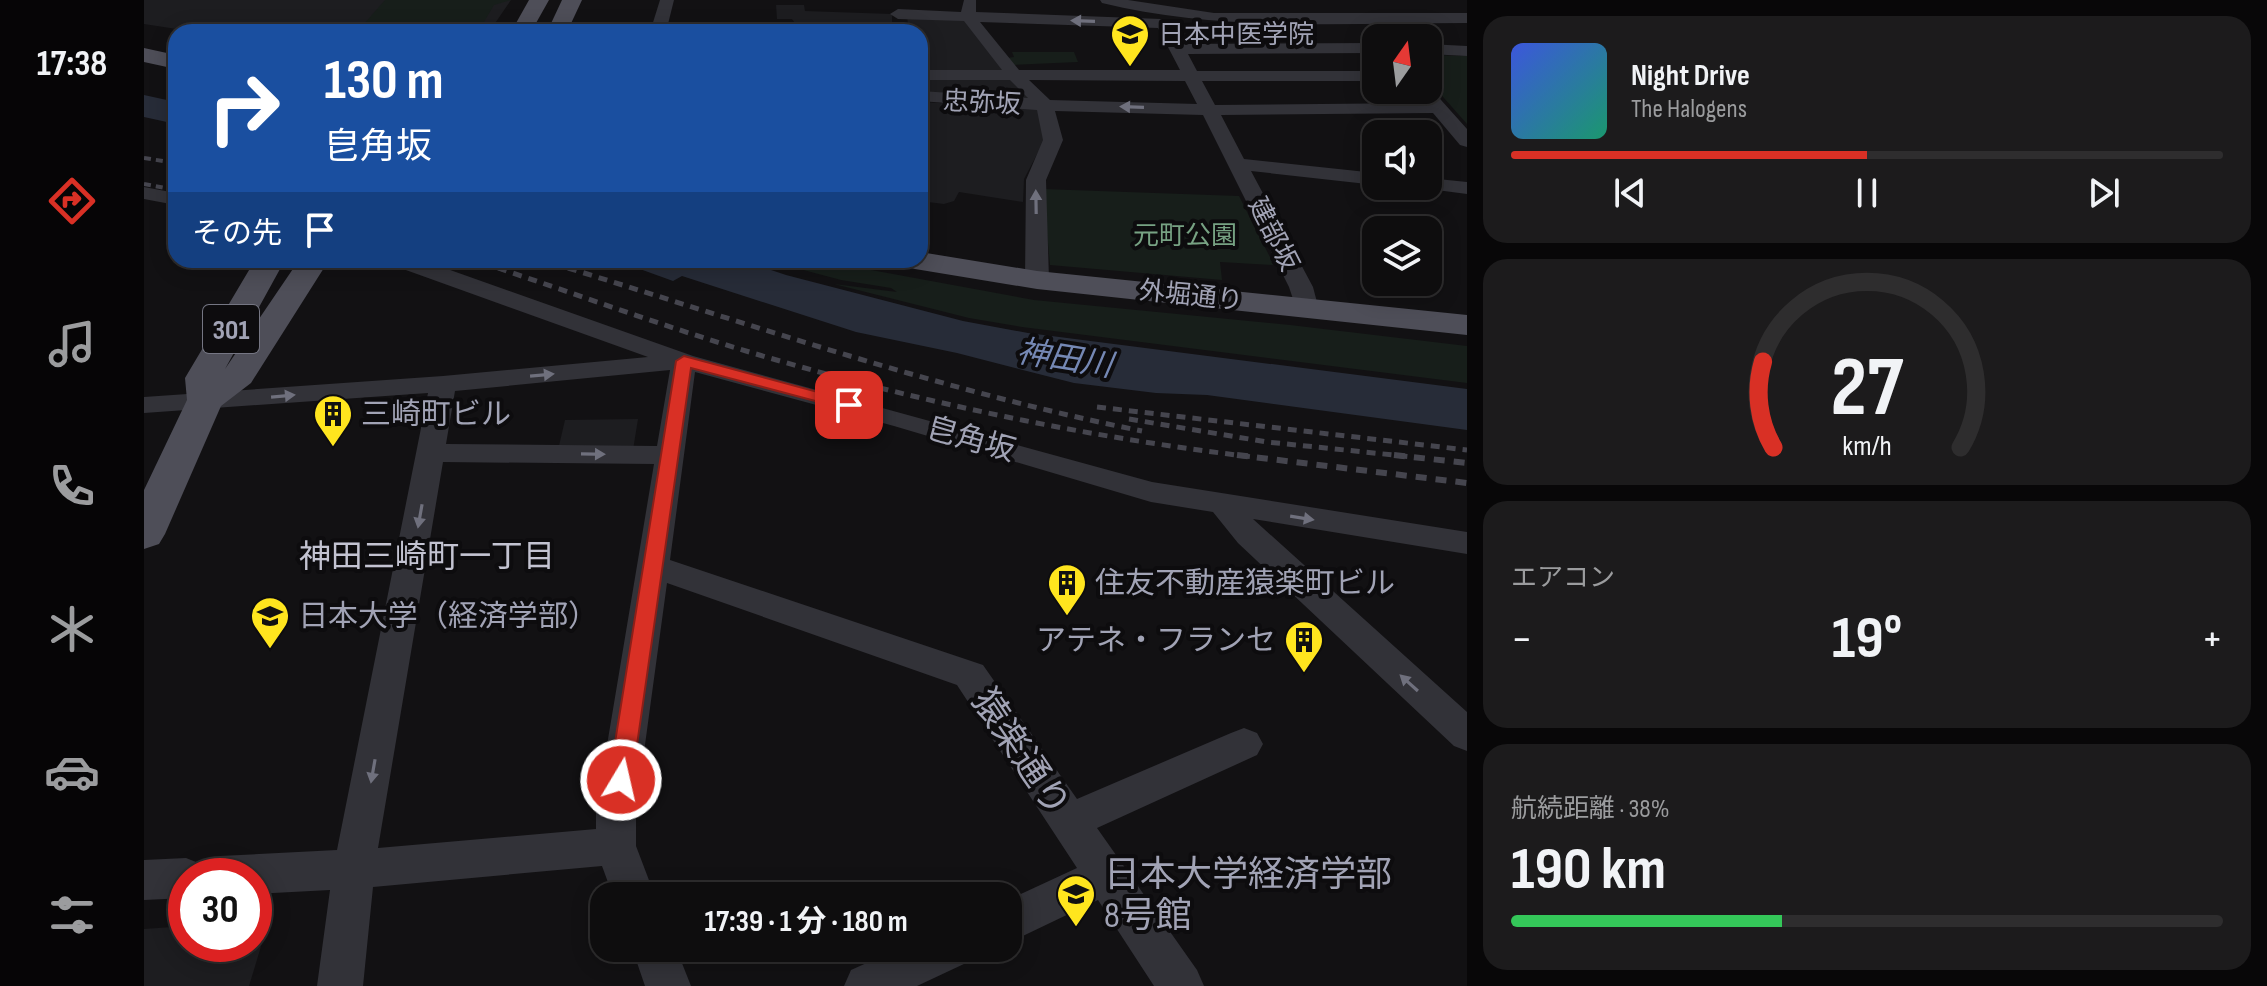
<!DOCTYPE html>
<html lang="ja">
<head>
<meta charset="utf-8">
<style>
  body { margin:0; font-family:"Sofia Sans Condensed","Noto Sans JP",sans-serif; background:#1c1b1c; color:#f1f3f6; height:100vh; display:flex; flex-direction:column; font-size:30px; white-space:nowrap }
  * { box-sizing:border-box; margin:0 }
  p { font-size:26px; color:#9b9c9e }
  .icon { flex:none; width:44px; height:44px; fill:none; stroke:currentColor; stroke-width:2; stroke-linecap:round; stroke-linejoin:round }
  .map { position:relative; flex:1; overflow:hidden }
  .details { display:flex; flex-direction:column; gap:16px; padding:16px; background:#080708; width:800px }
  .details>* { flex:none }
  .hud { position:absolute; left:24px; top:24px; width:760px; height:244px; border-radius:24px; box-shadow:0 4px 20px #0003,0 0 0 2px #2e2d2e; background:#1a4fa0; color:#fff; overflow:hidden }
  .needle { width:52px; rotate:14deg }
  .tools { position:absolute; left:1218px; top:24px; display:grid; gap:16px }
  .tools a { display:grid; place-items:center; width:80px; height:80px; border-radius:16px; background:#0e0d0e; box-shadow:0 4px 20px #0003,0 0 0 2px #2e2d2e; font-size:40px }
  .speed { position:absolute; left:24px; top:858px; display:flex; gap:16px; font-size:40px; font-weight:700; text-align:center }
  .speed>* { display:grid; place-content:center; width:104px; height:104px; border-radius:50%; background:#0e0d0e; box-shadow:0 4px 20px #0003,0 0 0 2px #2e2d2e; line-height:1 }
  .speed .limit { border:12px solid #d22; background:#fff; color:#111 }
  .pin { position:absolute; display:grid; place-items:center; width:68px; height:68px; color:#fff; margin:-34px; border-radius:16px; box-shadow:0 4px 12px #0006 }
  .me { position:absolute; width:88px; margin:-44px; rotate:9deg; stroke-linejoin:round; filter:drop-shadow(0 0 6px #0008) }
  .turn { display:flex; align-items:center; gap:28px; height:168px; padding:0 24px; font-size:36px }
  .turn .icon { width:104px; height:104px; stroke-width:2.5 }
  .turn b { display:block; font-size:56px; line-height:68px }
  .then { display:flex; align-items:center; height:76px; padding:0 24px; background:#0003; gap:16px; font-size:30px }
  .big { font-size:60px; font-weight:700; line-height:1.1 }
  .details .tile { flex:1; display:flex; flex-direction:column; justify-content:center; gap:12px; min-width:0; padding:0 28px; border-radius:24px; background:#1c1b1c }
  .details .dial { align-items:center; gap:0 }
  .dial svg { height:208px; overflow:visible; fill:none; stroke:#2e2d2e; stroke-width:7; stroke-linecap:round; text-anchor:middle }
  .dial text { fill:#f1f3f6; stroke:none }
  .song { display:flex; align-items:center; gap:24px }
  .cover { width:96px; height:96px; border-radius:12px; background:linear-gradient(135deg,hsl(230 70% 55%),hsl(160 70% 35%)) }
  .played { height:8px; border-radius:4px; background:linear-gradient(90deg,#d93025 50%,#2e2d2e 50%) }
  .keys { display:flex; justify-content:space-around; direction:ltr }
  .heat { display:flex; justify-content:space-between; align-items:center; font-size:44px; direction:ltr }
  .charge { height:12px; border-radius:6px; background:linear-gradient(90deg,#34c759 38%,#2e2d2e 0) }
  .trip { position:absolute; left:446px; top:882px; width:432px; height:80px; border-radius:24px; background:#0e0d0e; box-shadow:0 4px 20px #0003,0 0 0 2px #2e2d2e; font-weight:700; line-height:80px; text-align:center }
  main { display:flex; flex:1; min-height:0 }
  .dock { display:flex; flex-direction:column; width:144px; justify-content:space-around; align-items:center; background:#060506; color:#9b9c9e }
  .dock .icon { width:56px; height:56px }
  .dock .active { color:#d93025 }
  .dock b { font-size:36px; color:#f1f3f6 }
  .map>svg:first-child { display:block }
  .built { fill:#1d1d20 }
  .green { fill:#171e1a }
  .water { fill:#272c38 }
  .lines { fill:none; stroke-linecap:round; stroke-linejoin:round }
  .minor { fill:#323238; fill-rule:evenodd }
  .major { fill:#4e4e58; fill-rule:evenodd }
  .rail-far2 { stroke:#45454e; stroke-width:4; stroke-dasharray:7 5; stroke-linecap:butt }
  .rail-far1 { stroke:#45454e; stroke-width:5; stroke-dasharray:9 7; stroke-linecap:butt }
  .rail { stroke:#45454e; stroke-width:6; stroke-dasharray:11 9; stroke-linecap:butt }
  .oneway { fill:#6f707d }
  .route { fill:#d93025; stroke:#8d1f18; stroke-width:2 }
  .labels { text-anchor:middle; stroke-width:8; stroke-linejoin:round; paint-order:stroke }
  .far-poi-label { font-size:26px; fill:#a1a3b5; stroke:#0d0c0e; text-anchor:start }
  .far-street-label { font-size:26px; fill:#a1a3b5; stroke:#0d0c0e }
  .far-park-label { font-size:26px; fill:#77a283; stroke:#0d0c0e }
  .shield { fill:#0d0c0e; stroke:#757683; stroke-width:2 }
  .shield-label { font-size:28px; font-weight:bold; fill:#a1a3b5 }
  .poi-label { font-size:30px; fill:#a1a3b5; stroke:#0d0c0e; text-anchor:start }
  .street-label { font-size:30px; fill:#a1a3b5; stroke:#0d0c0e }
  .water-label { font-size:32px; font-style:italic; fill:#7588b4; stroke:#0d0c0e }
  .neighbourhood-label { font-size:32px; fill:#c3c3d1; stroke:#0d0c0e }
  .near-street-label { font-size:36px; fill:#a1a3b5; stroke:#0d0c0e }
  .near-poi-label { font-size:36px; fill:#a1a3b5; stroke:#0d0c0e; text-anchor:start }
</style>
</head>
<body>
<main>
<nav class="dock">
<b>17:38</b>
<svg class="icon active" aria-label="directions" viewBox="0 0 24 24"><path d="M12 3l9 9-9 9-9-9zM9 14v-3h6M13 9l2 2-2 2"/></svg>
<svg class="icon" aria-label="music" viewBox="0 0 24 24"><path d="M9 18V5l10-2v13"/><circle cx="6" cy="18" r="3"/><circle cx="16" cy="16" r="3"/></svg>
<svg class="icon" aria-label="phone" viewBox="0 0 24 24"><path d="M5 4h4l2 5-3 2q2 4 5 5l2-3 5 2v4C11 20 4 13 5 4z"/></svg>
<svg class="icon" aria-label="climate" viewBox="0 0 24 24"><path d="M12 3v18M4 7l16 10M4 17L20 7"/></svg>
<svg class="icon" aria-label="car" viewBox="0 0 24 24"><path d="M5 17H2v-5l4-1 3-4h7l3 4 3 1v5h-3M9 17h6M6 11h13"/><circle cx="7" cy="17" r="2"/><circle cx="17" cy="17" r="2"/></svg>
<svg class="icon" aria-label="filters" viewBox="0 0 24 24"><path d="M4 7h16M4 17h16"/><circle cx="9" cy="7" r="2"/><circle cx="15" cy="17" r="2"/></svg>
</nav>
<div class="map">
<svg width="1323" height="986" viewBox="0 0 1323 986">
  <rect width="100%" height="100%" fill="#121113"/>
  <path class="built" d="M0,0H367L345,32H52L0,24Z
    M632,5H660L661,11L748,14V32H657L648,19H633Z
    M763,16L820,17L861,73L776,72V32H765Z
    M776,78H867L890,100L776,92Z
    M776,102L894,108L900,141L880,179L879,202L815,192L810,201L800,204L776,201Z
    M494,419L489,450H414L421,420Z
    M125,920L105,986H0V929L42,926V944H110V921Z"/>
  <path class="green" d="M241,0H367L350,5L334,32H213Z
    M868,52H930L934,62L869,65L863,58L870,57Z
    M1284,55L1323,56V124L1284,80Z
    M899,189L1095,196L1130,265L1076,262L1078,280L906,265Z
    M622,260H673L890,300L1146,325L1323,346V383L878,327L825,318L690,284L753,292L747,288L697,280Z"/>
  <path class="water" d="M0,95L32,102V124L0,117Z
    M471,260H597L642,275L819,321L884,333L1323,389V430L1063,395L1012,393L930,383L813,353L712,332L538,276L529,281Z"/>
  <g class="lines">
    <path class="minor" d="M516,0H530L522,32H506Z
      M820,0H832V12L1017,19L1027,24L1039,44L1232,43V53L1044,54L1053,71H1232V81H1058L1071,105L1280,103L1274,95L1277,91H1289L1323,129V147L1316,145L1289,113L1077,115L1100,159L1232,173V185L1107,171L1169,287L1174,306L1171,311H1153L1145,287L1059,115L911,111L919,140L902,180L905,280L901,285H885L881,280L882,180L899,140L893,110L776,101V91L884,98L866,80H776V70H858L820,21L754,19L746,14L754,9L817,12ZM836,22L1014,28L1036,70H875ZM885,80L1041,81L1053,104L906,100Z
      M956,0H984L1070,13H1323V23C1201,23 1077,32 958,3Z
      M1284,44L1323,46V56L1284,54Z
      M1284,178L1323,182V194L1277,188L1275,186H1284Z
      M0,187L32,193V205L0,199Z
      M245,260H278L549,356L1008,482L1323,532V554L1109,519L1323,712V751L1310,746L1094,543L1069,512L1007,502L750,426L551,372L526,560L839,665L933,799L1087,733L1100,728L1113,733L1119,744L1113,755L953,828L1053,970L1060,986H1010L954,900L864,943V900L933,868L813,685L523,583L492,811V846L511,896H469L458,866L229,887L219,986H173L186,890L110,894V876H42V898L0,900V860L42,858L57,864L59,868L61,862L76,856L193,850L284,393L0,413V397L299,376L504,357L248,265ZM526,370L513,446L302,444L311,391ZM299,462L510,464L452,811V829L234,848Z
      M488,948H532L547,986H501Z
      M756,948H828L822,963L773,986H700L707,970Z"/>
    <path class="major" d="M385,0H405L387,32H367Z
      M418,0H438L423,32H403Z
      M0,48L32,55V69L0,62Z
      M776,252L893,271L1323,315V335L893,289L771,269L760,266L756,260H776Z
      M111,260H141L81,369L155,260H185L107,383L77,406L21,534L15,544L0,549V490L43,400L41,378Z"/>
    <path class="rail-far2" d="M0,158L32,163
      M0,184L32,190
      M330,260L360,270
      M399,260L431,270"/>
    <path class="rail-far1" d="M354,268C440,297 525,328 612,354C774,402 941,437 1109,457
      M424,268C615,327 802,392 998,431
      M953,407L1323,450
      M985,419L1123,442L1269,457"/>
    <path class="rail" d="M1093,455L1323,483
      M1250,455L1323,463"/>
  </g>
  <defs><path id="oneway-solid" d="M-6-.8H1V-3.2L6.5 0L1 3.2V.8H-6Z" transform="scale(2)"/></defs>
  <g class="oneway">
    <use href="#oneway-solid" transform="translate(939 21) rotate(-178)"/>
    <use href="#oneway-solid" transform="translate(988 107) rotate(-178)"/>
    <use href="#oneway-solid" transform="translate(892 202) rotate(-91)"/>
    <use href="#oneway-solid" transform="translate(398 375) rotate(-5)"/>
    <use href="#oneway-solid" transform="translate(139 396) rotate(-5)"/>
    <use href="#oneway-solid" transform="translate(449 454) rotate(1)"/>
    <use href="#oneway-solid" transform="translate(276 516) rotate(100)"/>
    <use href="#oneway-solid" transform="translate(1158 518) rotate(9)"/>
    <use href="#oneway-solid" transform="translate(1265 683) rotate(-138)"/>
    <use href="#oneway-solid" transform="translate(229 771) rotate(100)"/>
  </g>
  <path class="route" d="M540,356L711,402L713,405L705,410L547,368L488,780L485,787L477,790L468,787L465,780L532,361Z"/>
  <defs>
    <symbol id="university-pin" viewBox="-11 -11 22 30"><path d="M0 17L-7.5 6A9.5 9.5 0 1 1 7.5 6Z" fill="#ffe51e" stroke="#0d0c0e"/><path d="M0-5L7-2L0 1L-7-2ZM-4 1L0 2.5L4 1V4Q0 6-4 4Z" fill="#111"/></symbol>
    <symbol id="building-pin" viewBox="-11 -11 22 30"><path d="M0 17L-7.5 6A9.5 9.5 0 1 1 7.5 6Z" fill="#ffe51e" stroke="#0d0c0e"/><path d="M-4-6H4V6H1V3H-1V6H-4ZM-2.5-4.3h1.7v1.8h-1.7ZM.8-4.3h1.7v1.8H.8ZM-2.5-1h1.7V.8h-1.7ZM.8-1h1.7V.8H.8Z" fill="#111"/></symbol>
  </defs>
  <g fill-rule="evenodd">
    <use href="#university-pin" x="964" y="12" width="44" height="60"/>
    <use href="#building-pin" x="167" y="392" width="44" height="60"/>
    <use href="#building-pin" x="901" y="561" width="44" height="60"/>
    <use href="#university-pin" x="104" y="594" width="44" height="60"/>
    <use href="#building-pin" x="1138" y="618" width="44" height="60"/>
    <use href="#university-pin" x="910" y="872" width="44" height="60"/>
  </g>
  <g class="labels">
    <g class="far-poi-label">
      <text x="1014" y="43">日本中医学院</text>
    </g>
    <g class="far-street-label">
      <text transform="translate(838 102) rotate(3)" y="9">忠弥坂</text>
      <text transform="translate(1130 234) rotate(63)" y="9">建部坂</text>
      <text transform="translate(1047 295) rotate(6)" y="9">外堀通り</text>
    </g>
    <g class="far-park-label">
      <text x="1041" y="244">元町公園</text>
    </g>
    <rect class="shield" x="59" y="305" width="56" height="48" rx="6"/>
    <g class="shield-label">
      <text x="87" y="339">301</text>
    </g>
    <g class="poi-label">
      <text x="217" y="424">三崎町ビル</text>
      <text x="951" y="593">住友不動産猿楽町ビル</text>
      <text x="154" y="626">日本大学（経済学部）</text>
      <text x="1132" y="650" text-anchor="end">アテネ・フランセ</text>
    </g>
    <g class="street-label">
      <text transform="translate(827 439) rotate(16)" y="10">皀角坂</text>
    </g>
    <g class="water-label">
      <text transform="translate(921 358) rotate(9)" y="11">神田川</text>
    </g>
    <g class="neighbourhood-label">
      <text x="283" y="567">神田三崎町一丁目</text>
    </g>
    <g class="near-street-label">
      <text transform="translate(878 752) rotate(56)" y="13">猿楽通り</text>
    </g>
    <g class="near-poi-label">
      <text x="960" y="886">日本大学経済学部<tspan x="960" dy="41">8号館</tspan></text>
    </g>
  </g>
</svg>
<div class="tools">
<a><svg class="needle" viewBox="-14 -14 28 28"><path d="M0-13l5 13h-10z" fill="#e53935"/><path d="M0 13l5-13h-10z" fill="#9b9c9e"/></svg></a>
<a><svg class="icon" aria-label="sound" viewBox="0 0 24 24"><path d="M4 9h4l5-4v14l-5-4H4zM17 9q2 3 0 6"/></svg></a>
<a><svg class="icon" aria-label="layers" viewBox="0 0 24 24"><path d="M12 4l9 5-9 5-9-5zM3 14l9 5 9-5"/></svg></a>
</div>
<div class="speed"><div class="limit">30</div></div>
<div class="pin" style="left:705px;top:405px;background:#d93025"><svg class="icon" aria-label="arrive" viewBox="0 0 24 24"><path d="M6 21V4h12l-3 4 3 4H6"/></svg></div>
<svg class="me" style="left:477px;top:780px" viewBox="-20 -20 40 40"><circle r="17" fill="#d93025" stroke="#fff" stroke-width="3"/><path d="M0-11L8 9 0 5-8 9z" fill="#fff"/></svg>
<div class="trip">17:39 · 1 分 · 180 m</div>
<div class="hud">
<div class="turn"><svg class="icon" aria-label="right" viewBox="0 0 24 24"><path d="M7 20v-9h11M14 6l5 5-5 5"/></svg><div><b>130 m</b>皀角坂</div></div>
<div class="then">その先<svg class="icon" aria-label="arrive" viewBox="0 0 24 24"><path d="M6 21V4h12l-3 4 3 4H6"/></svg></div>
</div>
</div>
<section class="details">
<div class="tile">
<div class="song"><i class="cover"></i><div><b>Night Drive</b><p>The Halogens</p></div></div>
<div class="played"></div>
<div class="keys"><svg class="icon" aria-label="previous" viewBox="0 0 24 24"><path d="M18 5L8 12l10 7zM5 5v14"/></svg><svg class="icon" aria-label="pause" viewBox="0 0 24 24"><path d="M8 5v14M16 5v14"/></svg><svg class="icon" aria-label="next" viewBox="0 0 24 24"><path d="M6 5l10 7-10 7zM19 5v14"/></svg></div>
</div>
<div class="tile dial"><svg viewBox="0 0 100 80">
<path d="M14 69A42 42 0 1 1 86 69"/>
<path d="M14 69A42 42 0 0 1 10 36" stroke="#d93025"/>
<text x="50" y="56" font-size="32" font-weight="700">27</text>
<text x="50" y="72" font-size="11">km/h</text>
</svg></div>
<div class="tile"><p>エアコン</p>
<div class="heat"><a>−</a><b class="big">19°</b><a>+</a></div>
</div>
<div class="tile"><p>航続距離 · 38%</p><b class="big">190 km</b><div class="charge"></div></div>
</section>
</main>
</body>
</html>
